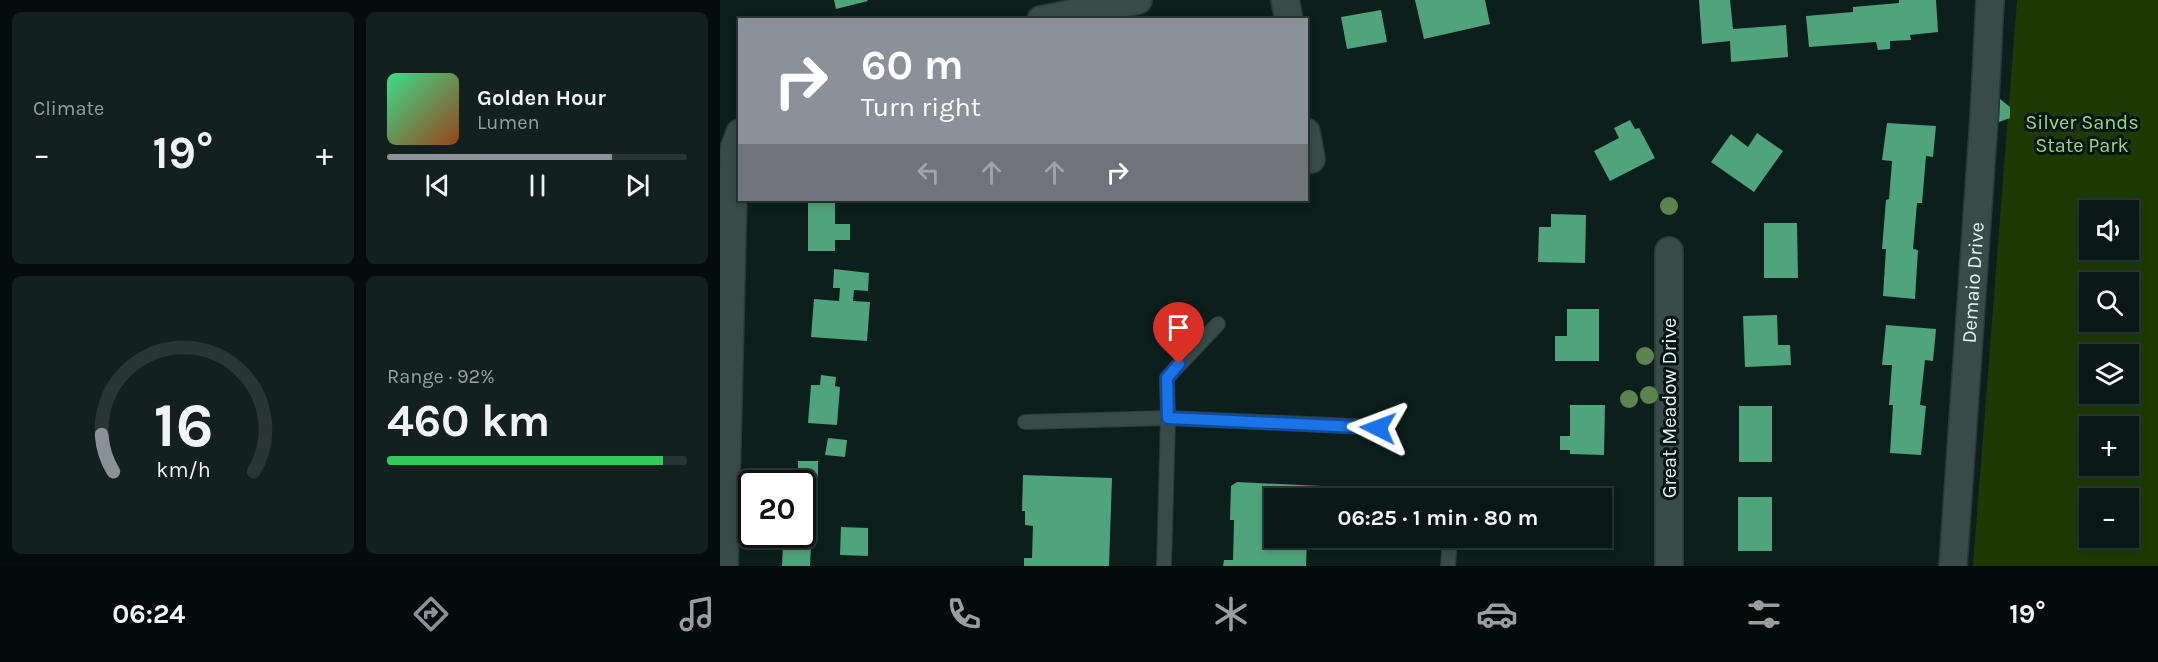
<!DOCTYPE html>
<html lang="en">
<head>
<meta charset="utf-8">
<style>
  body { margin:0; font-family:Karla,sans-serif; background:#12201f; color:#f1f3f6; height:100vh; display:flex; flex-direction:column; font-size:22px; white-space:nowrap }
  * { box-sizing:border-box; margin:0 }
  p { font-size:20px; color:#999fa1 }
  .icon { flex:none; width:33px; height:33px; fill:none; stroke:currentColor; stroke-width:2; stroke-linecap:round; stroke-linejoin:round }
  .map { position:relative; flex:1; overflow:hidden }
  .drawer { display:flex; flex-direction:column; gap:12px; padding:12px; background:#050d0c; width:720px }
  .drawer>* { flex:none }
  .banner { position:absolute; left:18px; top:18px; width:570px; height:183px; border-radius:0px; box-shadow:0 3px 9px #0003,0 0 0 2px #293635; background:#8c9099; color:#fff; overflow:hidden }
  .tools { position:absolute; left:1359px; top:200px; display:grid; gap:12px }
  .tools a { display:grid; place-items:center; width:60px; height:60px; border-radius:0px; background:#091716; box-shadow:0 3px 9px #0003,0 0 0 2px #293635; font-size:30px }
  .speed { position:absolute; left:18px; top:470px; display:flex; gap:12px; font-size:30px; font-weight:700; text-align:center }
  .speed>* { display:grid; place-content:center; width:78px; height:78px; border-radius:50%; background:#091716; box-shadow:0 3px 9px #0003,0 0 0 2px #293635; line-height:1 }
  .speed .limit { border:3px solid #111; border-radius:9px; background:#fff; color:#111 }
  .pin { position:absolute; display:grid; place-items:center; width:51px; height:51px; color:#fff; margin:-62px -26px; border-radius:50% 50% 50% 0; rotate:-45deg; box-shadow:0 0 6px #0007 }
  .pin .icon { rotate:45deg }
  .me { position:absolute; width:66px; margin:-33px; rotate:273deg; stroke-linejoin:round; filter:drop-shadow(0 0 4px #0008) }
  .turn { display:flex; align-items:center; gap:21px; height:126px; padding:0 24px; font-size:27px }
  .turn .icon { width:78px; height:78px; stroke-width:2.5 }
  .turn b { display:block; font-size:42px; line-height:51px }
  .lanes { display:flex; align-items:center; height:57px; padding:0 24px; background:#0003; justify-content:center; gap:30px; direction:ltr }
  .lanes .off { opacity:.35 }
  .big { font-size:45px; font-weight:700; line-height:1.1 }
  .drawer .tile { flex:1; display:flex; flex-direction:column; justify-content:center; gap:9px; min-width:0; padding:0 21px; border-radius:9px; background:#12201f }
  .drawer .dial { align-items:center; gap:0 }
  .dial svg { height:156px; overflow:visible; fill:none; stroke:#293635; stroke-width:7; stroke-linecap:round; text-anchor:middle }
  .dial text { fill:#f1f3f6; stroke:none }
  .song { display:flex; align-items:center; gap:18px }
  .cover { width:72px; height:72px; border-radius:9px; background:linear-gradient(135deg,hsl(150 70% 55%),hsl(20 70% 35%)) }
  .played { height:6px; border-radius:3px; background:linear-gradient(90deg,#8c9099 75%,#293635 75%) }
  .keys { display:flex; justify-content:space-around; direction:ltr }
  .heat { display:flex; justify-content:space-between; align-items:center; font-size:33px; direction:ltr }
  .charge { height:9px; border-radius:4px; background:linear-gradient(90deg,#34c759 92%,#293635 0) }
  .drawer .tiles { flex:1; display:grid; gap:12px; grid-template-columns:repeat(2,1fr) }
  .trip { position:absolute; left:544px; top:488px; width:348px; height:60px; border-radius:0px; background:#091716; box-shadow:0 3px 9px #0003,0 0 0 2px #293635; font-weight:700; line-height:60px; text-align:center }
  .tab-bar { display:flex; height:96px; justify-content:space-around; align-items:center; background:#040909; color:#999fa1 }
  .tab-bar .icon { width:42px; height:42px }
  .tab-bar .on { color:#8c9099 }
  .tab-bar b { font-size:27px; color:#f1f3f6 }
  main { display:flex; flex:1; min-height:0 }
  .map>svg:first-child { display:block }
  .green { fill:#1e3a04; fill-rule:evenodd }
  .building { fill:#4fa47b }
  .lines { fill:none; stroke-linecap:round; stroke-linejoin:round }
  .service-casing { stroke:#2e3837; stroke-width:16 }
  .minor-casing { stroke:#2e3837; stroke-width:30 }
  .service { stroke:#374b49; stroke-width:14 }
  .minor { stroke:#374b49; stroke-width:27 }
  .tree { fill:#5c8450 }
  .route-casing { stroke:#114b97; stroke-width:15 }
  .route { stroke:#1a73e8; stroke-width:10 }
  .labels { text-anchor:middle; stroke-width:6; stroke-linejoin:round; paint-order:stroke }
  .park-label { font-size:20px; fill:#9ed67a; stroke:#041614 }
  .street-label { font-size:20px; fill:#e8f4f2; stroke:#041614 }
</style>
</head>
<body>
<main>
<section class="drawer">
<div class="tiles">
<div class="tile"><p>Climate</p>
<div class="heat"><a>−</a><b class="big">19°</b><a>+</a></div>
</div>
<div class="tile">
<div class="song"><i class="cover"></i><div><b>Golden Hour</b><p>Lumen</p></div></div>
<div class="played"></div>
<div class="keys"><svg class="icon" aria-label="previous" viewBox="0 0 24 24"><path d="M18 5L8 12l10 7zM5 5v14"/></svg><svg class="icon" aria-label="pause" viewBox="0 0 24 24"><path d="M8 5v14M16 5v14"/></svg><svg class="icon" aria-label="next" viewBox="0 0 24 24"><path d="M6 5l10 7-10 7zM19 5v14"/></svg></div>
</div>
<div class="tile dial"><svg viewBox="0 0 100 80">
<path d="M14 69A42 42 0 1 1 86 69"/>
<path d="M14 69A42 42 0 0 1 8 50" stroke="#8c9099"/>
<text x="50" y="56" font-size="32" font-weight="700">16</text>
<text x="50" y="72" font-size="11">km/h</text>
</svg></div>
<div class="tile"><p>Range · 92%</p><b class="big">460 km</b><div class="charge"></div></div>
</div>
</section>
<div class="map">
<svg width="1438" height="566" viewBox="0 0 1438 566">
  <rect width="100%" height="100%" fill="#0c1f1d"/>
  <path class="green" d="M1297,0H1438V566H1253ZM1370,210H1408V249H1370ZM1370,282H1408V321H1370ZM1370,354H1408V393H1370ZM1370,426H1408V465H1370ZM1370,498H1408V537H1370Z"/>
  <path class="building" d="M114,0H147L148,1L116,9Z
    M695,0H765L770,24L704,39Z
    M979,0H1010L1013,29L1066,25L1068,57L1011,62L1010,41L982,44Z
    M1179,0H1216L1218,32L1190,35L1191,40L1170,41V49L1158,50L1156,42L1089,47L1086,16L1133,12V7L1179,3Z
    M661,10L667,42L627,49L621,17Z
    M1280,99L1290,107V118L1279,122Z
    M910,120L915,129L919,128L935,158L890,181L874,151L899,138L894,128Z
    M1167,123L1216,126L1213,157L1206,156L1202,203H1197L1193,249L1198,250L1195,299L1163,296L1166,249H1162L1166,200L1169,199L1172,161L1162,160Z
    M1037,133L1063,151L1034,192L991,162L1011,134L1028,147Z
    M88,200H115V224H130V240H115V251H88Z
    M831,214L866,215L865,263L818,262L819,227H831Z
    M1044,223H1077L1078,278H1044Z
    M114,269L149,273L148,291L134,290L133,301L150,302L147,341L91,337L94,299L119,301L120,288H113Z
    M847,309H879V361H835V336H847Z
    M1057,315L1058,345H1070L1071,365L1025,367L1023,316Z
    M1166,325L1216,329L1213,361L1205,360L1200,405L1206,406L1201,455L1170,453L1173,405H1169L1172,365H1162Z
    M101,375L116,377L115,386L120,387L117,425L88,423L91,385H100Z
    M850,405H885L884,455L850,454V450H840V436H850Z
    M1019,406H1052V462H1019Z
    M108,438L127,440L125,457L105,455Z
    M78,461H98V511H82V483H69V473H78Z
    M303,475L392,478L389,566H304V558H312L313,526L305,525V511H302Z
    M517,482L602,486L601,498H555V537H587L586,566H503L504,560H513L514,520H510L511,486Z
    M853,492L887,494L886,545L837,543V537H882V498H853Z
    M1018,497H1052V551H1018Z
    M121,527L148,528V556L120,555Z
    M63,545L91,546L90,566H62Z"/>
  <g class="lines">
    <defs>
      <path id="service" d="M305,422L448,418L658,427
        M444,566L448,418L447,378L498,324
        M728,566L729,551"/>
      <g id="minor">
        <path d="M565,0L569,20"/>
        <path d="M321,20L418,0"/>
        <path d="M586,132L591,159"/>
        <path d="M949,251V566"/>
        <path d="M4,566L14,149L20,133"/>
        <path id="s1" d="M1233,566L1264,118L1270,0"/>
      </g>
    </defs>
    <use href="#service" class="service-casing"/>
    <use href="#minor" class="minor-casing"/>
    <use href="#service" class="service"/>
    <use href="#minor" class="minor"/>
  </g>
  <g class="tree">
    <circle cx="949" cy="206" r="9"/>
    <circle cx="925" cy="356" r="9"/>
    <circle cx="929" cy="395" r="9"/>
    <circle cx="909" cy="399" r="9"/>
  </g>
  <g class="lines">
    <defs>
      <path id="route" d="M459,364L447,378L448,418L658,428"/>
    </defs>
    <use href="#route" class="route-casing"/>
    <use href="#route" class="route"/>
  </g>
  <g class="labels">
    <g class="park-label">
      <text x="1362" y="129">Silver Sands<tspan x="1362" dy="23">State Park</tspan></text>
    </g>
    <g class="street-label">
      <text dy="7" stroke="none"><textPath href="#s1" startOffset="284">Demaio Drive</textPath></text>
      <text transform="translate(949 408) rotate(-90)" y="7">Great Meadow Drive</text>
    </g>
  </g>
</svg>
<div class="tools">
<a><svg class="icon" aria-label="sound" viewBox="0 0 24 24"><path d="M4 9h4l5-4v14l-5-4H4zM17 9q2 3 0 6"/></svg></a>
<a><svg class="icon" aria-label="search" viewBox="0 0 24 24"><circle cx="10" cy="10" r="6"/><path d="M15 15l6 6"/></svg></a>
<a><svg class="icon" aria-label="layers" viewBox="0 0 24 24"><path d="M12 4l9 5-9 5-9-5zM3 14l9 5 9-5"/></svg></a>
<a>+</a>
<a>−</a>
</div>
<div class="speed"><div class="limit">20</div></div>
<div class="pin" style="left:459px;top:364px;background:#d93025"><svg class="icon" aria-label="arrive" viewBox="0 0 24 24"><path d="M6 21V4h12l-3 4 3 4H6"/></svg></div>
<svg class="me" style="left:658px;top:428px" viewBox="-20 -20 40 40"><path d="M0-17L14 15 0 8-14 15z" fill="#1a73e8" stroke="#fff" stroke-width="4"/></svg>
<div class="trip">06:25 · 1 min · 80 m</div>
<div class="banner">
<div class="turn"><svg class="icon" aria-label="right" viewBox="0 0 24 24"><path d="M7 20v-9h11M14 6l5 5-5 5"/></svg><div><b>60 m</b>Turn right</div></div>
<div class="lanes"><svg class="icon off" aria-label="left" viewBox="0 0 24 24"><path d="M17 20v-9H6M10 6l-5 5 5 5"/></svg><svg class="icon off" aria-label="ahead" viewBox="0 0 24 24"><path d="M12 20V5M6 11l6-6 6 6"/></svg><svg class="icon off" aria-label="ahead" viewBox="0 0 24 24"><path d="M12 20V5M6 11l6-6 6 6"/></svg><svg class="icon" aria-label="right" viewBox="0 0 24 24"><path d="M7 20v-9h11M14 6l5 5-5 5"/></svg></div>
</div>
</div>
</main>
<nav class="tab-bar">
<b>06:24</b>
<svg class="icon on" aria-label="directions" viewBox="0 0 24 24"><path d="M12 3l9 9-9 9-9-9zM9 14v-3h6M13 9l2 2-2 2"/></svg>
<svg class="icon" aria-label="music" viewBox="0 0 24 24"><path d="M9 18V5l10-2v13"/><circle cx="6" cy="18" r="3"/><circle cx="16" cy="16" r="3"/></svg>
<svg class="icon" aria-label="phone" viewBox="0 0 24 24"><path d="M5 4h4l2 5-3 2q2 4 5 5l2-3 5 2v4C11 20 4 13 5 4z"/></svg>
<svg class="icon" aria-label="climate" viewBox="0 0 24 24"><path d="M12 3v18M4 7l16 10M4 17L20 7"/></svg>
<svg class="icon" aria-label="car" viewBox="0 0 24 24"><path d="M5 17H2v-5l4-1 3-4h7l3 4 3 1v5h-3M9 17h6M6 11h13"/><circle cx="7" cy="17" r="2"/><circle cx="17" cy="17" r="2"/></svg>
<svg class="icon" aria-label="filters" viewBox="0 0 24 24"><path d="M4 7h16M4 17h16"/><circle cx="9" cy="7" r="2"/><circle cx="15" cy="17" r="2"/></svg>
<b>19°</b>
</nav>
</body>
</html>
